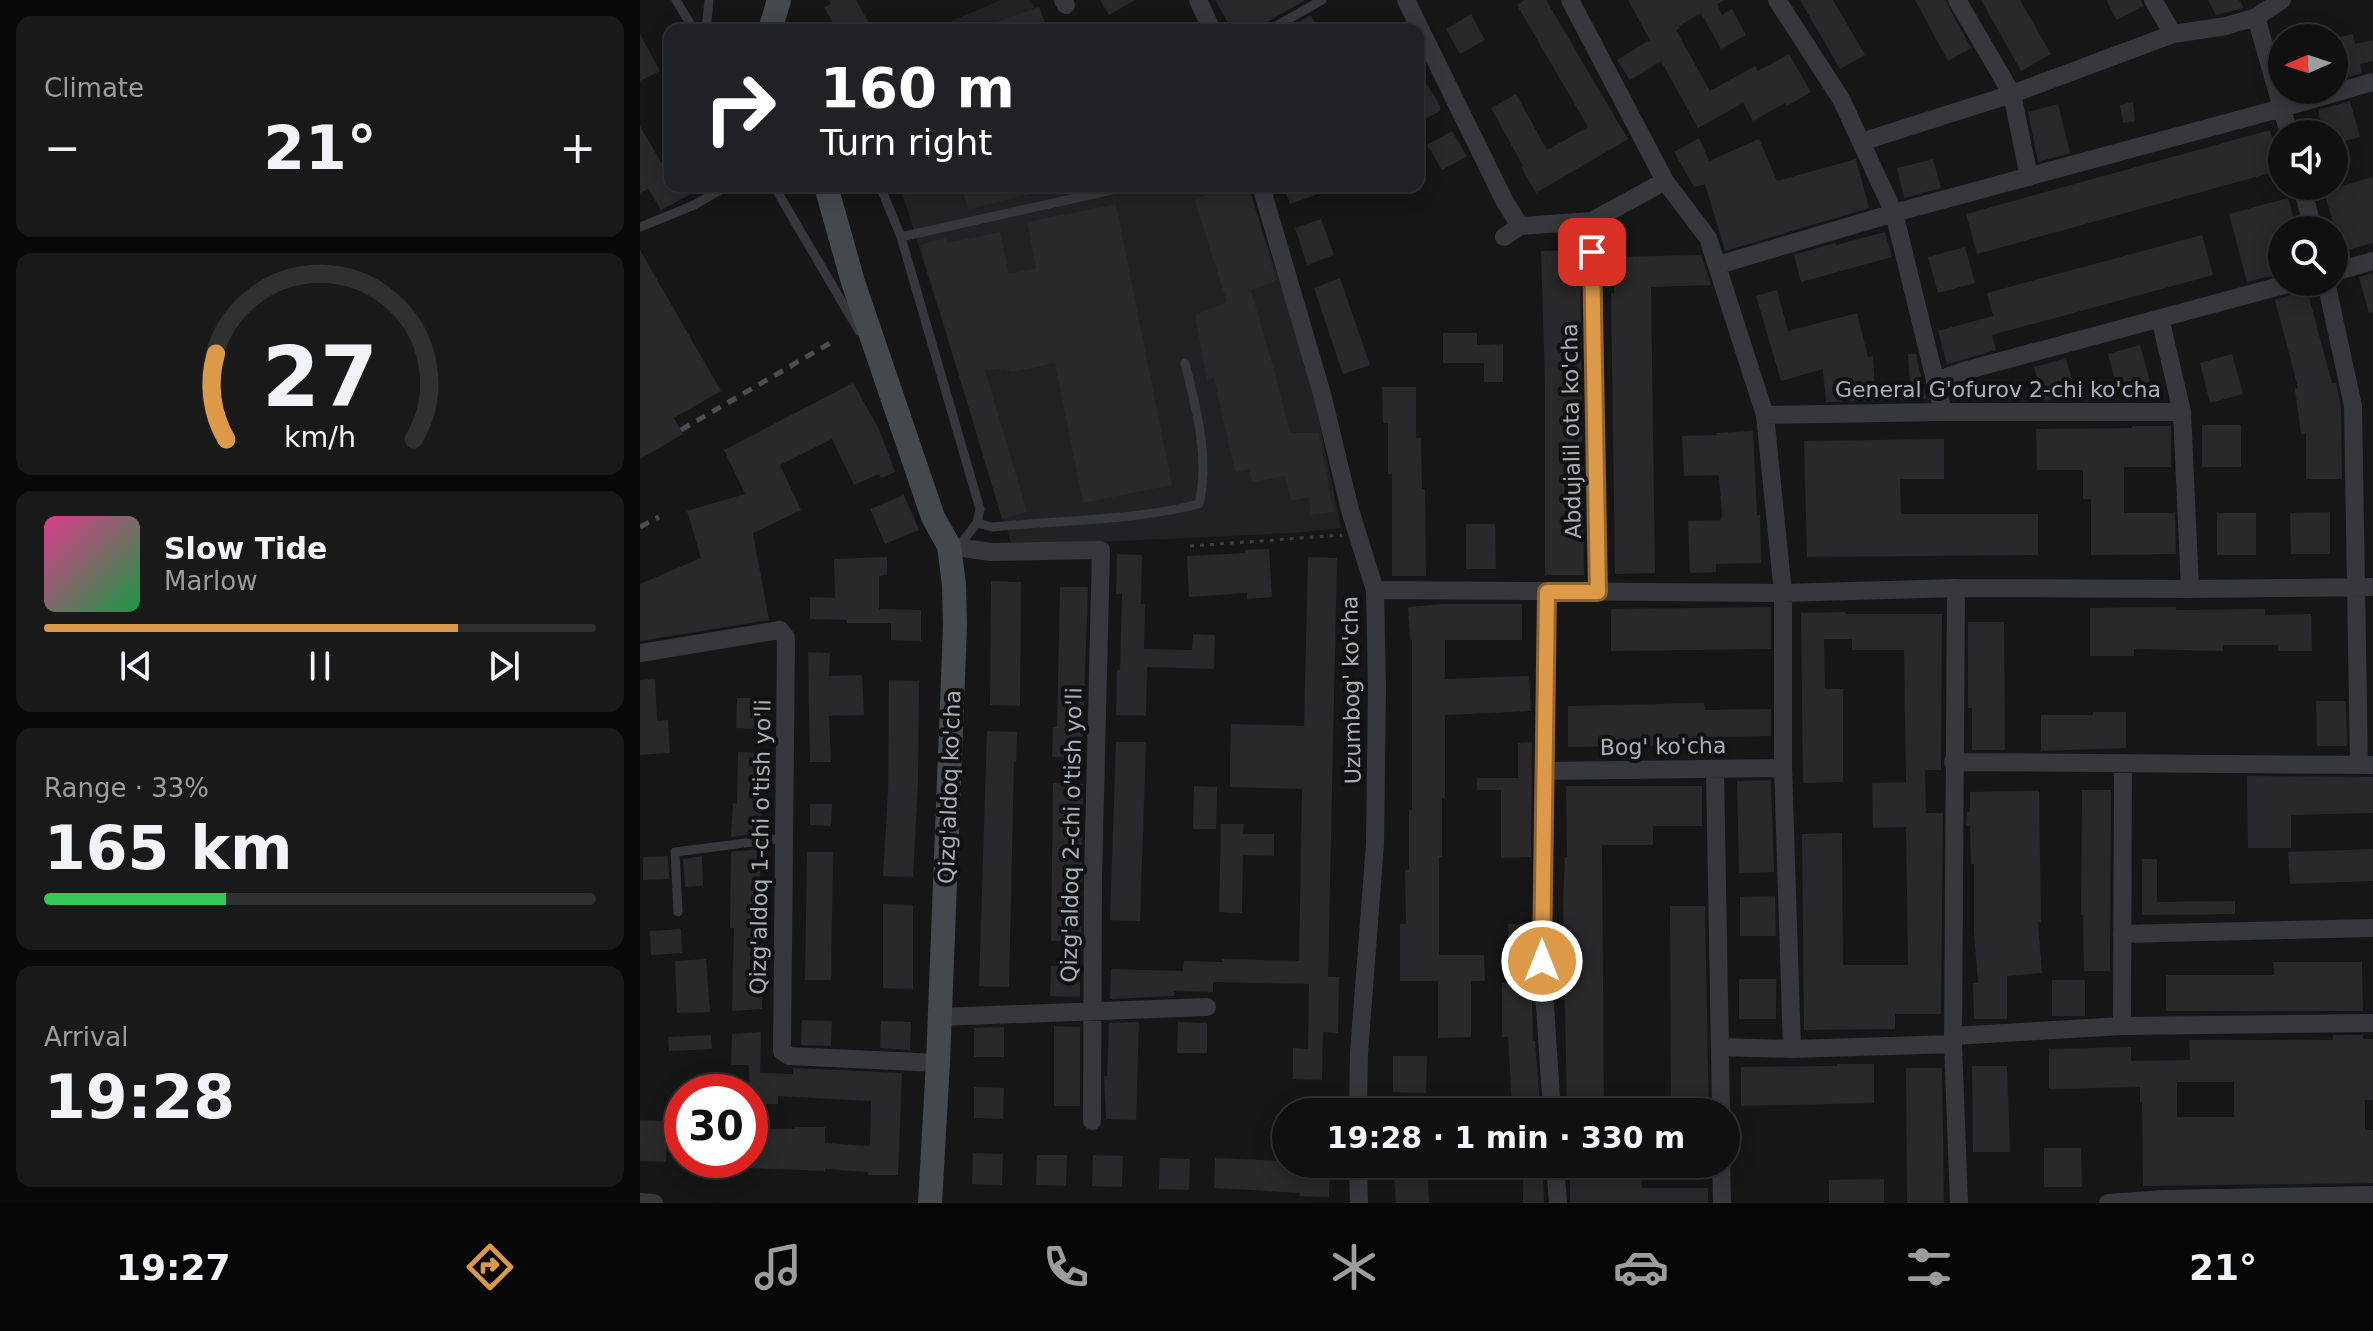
<!DOCTYPE html>
<html lang="en">
<head>
<meta charset="utf-8">
<style>
  body { margin:0; font-family:"DejaVu Sans",sans-serif; background:#19191a; color:#f1f3f6; height:100vh; display:flex; flex-direction:column; font-size:30px; white-space:nowrap }
  * { box-sizing:border-box; margin:0 }
  p { font-size:26px; color:#9c9d9f }
  .icon { flex:none; width:44px; height:44px; fill:none; stroke:currentColor; stroke-width:2; stroke-linecap:round; stroke-linejoin:round }
  .map { position:relative; flex:1; overflow:hidden }
  .panel { display:flex; flex-direction:column; gap:16px; padding:16px; background:#090909; width:640px }
  .panel>* { flex:none }
  .hud { position:absolute; left:24px; top:24px; width:760px; height:168px; border-radius:16px; box-shadow:0 4px 20px #0003,0 0 0 2px #303031; background:#202124; color:#fff; overflow:hidden }
  .needle { width:52px; rotate:267deg }
  .fabs { position:absolute; left:1628px; top:24px; display:grid; gap:16px }
  .fabs a { display:grid; place-items:center; width:80px; height:80px; border-radius:50%; background:#101011; box-shadow:0 4px 20px #0003,0 0 0 2px #303031; font-size:40px }
  .speed { position:absolute; left:24px; top:1074px; display:flex; gap:16px; font-size:40px; font-weight:700; text-align:center }
  .speed>* { display:grid; place-content:center; width:104px; height:104px; border-radius:50%; background:#101011; box-shadow:0 4px 20px #0003,0 0 0 2px #303031; line-height:1 }
  .speed .limit { border:12px solid #d22; background:#fff; color:#111 }
  .pin { position:absolute; display:grid; place-items:center; width:68px; height:68px; color:#fff; margin:-34px; border-radius:16px; box-shadow:0 4px 12px #0006 }
  .me { position:absolute; width:88px; margin:-44px; rotate:0deg; stroke-linejoin:round; filter:drop-shadow(0 0 6px #0008) }
  .turn { display:flex; align-items:center; gap:28px; height:168px; padding:0 24px; font-size:36px }
  .turn .icon { width:104px; height:104px; stroke-width:2.5 }
  .turn b { display:block; font-size:56px; line-height:68px }
  .big { font-size:60px; font-weight:600; line-height:1.1 }
  .panel .card { flex:1; display:flex; flex-direction:column; justify-content:center; gap:12px; min-width:0; padding:0 28px; border-radius:16px; background:#19191a }
  .panel .dial { align-items:center; gap:0 }
  .dial svg { height:208px; overflow:visible; fill:none; stroke:#303031; stroke-width:7; stroke-linecap:round; text-anchor:middle }
  .dial text { fill:#f1f3f6; stroke:none }
  .song { display:flex; align-items:center; gap:24px }
  .cover { width:96px; height:96px; border-radius:12px; background:linear-gradient(135deg,hsl(330 70% 55%),hsl(140 70% 35%)) }
  .played { height:8px; border-radius:4px; background:linear-gradient(90deg,#dc9a49 75%,#303031 75%) }
  .keys { display:flex; justify-content:space-around; direction:ltr }
  .heat { display:flex; justify-content:space-between; align-items:center; font-size:44px; direction:ltr }
  .charge { height:12px; border-radius:6px; background:linear-gradient(90deg,#34c759 33%,#303031 0) }
  .trip { position:absolute; left:632px; top:1098px; width:468px; height:80px; border-radius:40px; background:#101011; box-shadow:0 4px 20px #0003,0 0 0 2px #303031; font-weight:600; line-height:80px; text-align:center }
  .tabs { display:flex; height:128px; justify-content:space-around; align-items:center; background:#060607; color:#9c9d9f }
  .tabs .icon { width:56px; height:56px }
  .tabs .selected { color:#dc9a49 }
  .tabs b { font-size:36px; color:#f1f3f6 }
  main { display:flex; flex:1; min-height:0 }
  .map>svg:first-child { display:block }
  .built { fill:#222224 }
  .building { fill:#29292b; fill-rule:evenodd }
  .lines { fill:none; stroke-linecap:round; stroke-linejoin:round }
  .path { stroke:#3d3f43; stroke-width:3; stroke-dasharray:4 6; stroke-linecap:butt }
  .lane { stroke:#37383c; stroke-width:9 }
  .street { stroke:#37383c; stroke-width:18 }
  .secondary { stroke:#45484c; stroke-width:24 }
  .rail { stroke:#4a4d51; stroke-width:5; stroke-dasharray:10 8; stroke-linecap:butt }
  .route-casing { stroke:#8f642f; stroke-width:20 }
  .route { stroke:#dc9a49; stroke-width:14 }
  .labels { text-anchor:middle; stroke-width:8; stroke-linejoin:round; paint-order:stroke }
  .street-label { font-size:22px; fill:#a9afb6; stroke:#111112 }
</style>
</head>
<body>
<main>
<section class="panel">
<div class="card"><p>Climate</p>
<div class="heat"><a>−</a><b class="big">21°</b><a>+</a></div>
</div>
<div class="card dial"><svg viewBox="0 0 100 80">
<path d="M14 69A42 42 0 1 1 86 69"/>
<path d="M14 69A42 42 0 0 1 10 36" stroke="#dc9a49"/>
<text x="50" y="56" font-size="32" font-weight="700">27</text>
<text x="50" y="72" font-size="11">km/h</text>
</svg></div>
<div class="card">
<div class="song"><i class="cover"></i><div><b>Slow Tide</b><p>Marlow</p></div></div>
<div class="played"></div>
<div class="keys"><svg class="icon" aria-label="previous" viewBox="0 0 24 24"><path d="M18 5L8 12l10 7zM5 5v14"/></svg><svg class="icon" aria-label="pause" viewBox="0 0 24 24"><path d="M8 5v14M16 5v14"/></svg><svg class="icon" aria-label="next" viewBox="0 0 24 24"><path d="M6 5l10 7-10 7zM19 5v14"/></svg></div>
</div>
<div class="card"><p>Range · 33%</p><b class="big">165 km</b><div class="charge"></div></div>
<div class="card"><p>Arrival</p><b class="big">19:28</b></div>
</section>
<div class="map">
<svg width="1733" height="1203" viewBox="0 0 1733 1203">
  <rect width="100%" height="100%" fill="#161617"/>
  <path class="built" d="M361,0H391L404,30H291Z
    M260,186H608L668,367L701,528L654,533L372,546Z"/>
  <path class="building" d="M189,0H216L233,30H197L184,7L191,4Z
    M460,0H495L469,15Z
    M575,0H664V1L625,23L622,30H592Z
    M885,0H906L988,139L896,193L881,167L883,166L851,108L876,94L907,150L948,127L877,5Z
    M988,0H1085L1077,4L1082,15L1092,9L1106,35L1081,49L1061,13L1039,26L1040,28L1036,30L1070,91L1115,66L1118,71L1149,54L1171,92L1147,106L1145,103L1113,121L1103,103L1058,128L1021,61L990,80L977,60L1010,40Z
    M1160,0H1193L1225,55L1200,69Z
    M1275,0H1305L1331,48L1308,61Z
    M1341,0H1380L1411,54L1381,71Z
    M1466,0H1501L1503,6L1477,20Z
    M1568,0H1599L1604,8L1576,15Z
    M399,7L408,30H339V28Z
    M831,14L845,40L820,54L806,29Z
    M671,15L678,30H644Z
    M0,34L20,71L0,81Z
    M1713,34L1715,44L1733,40V61L1720,64L1722,73L1694,81V38Z
    M787,84L800,106V111L778,123V89Z
    M1710,101L1720,137L1694,144V134H1684L1678,110Z
    M1493,102L1495,121L1483,123L1480,105Z
    M1418,104L1430,153L1398,162L1388,112Z
    M0,126L30,178V186H47L51,194L21,210L8,189L0,193Z
    M1630,130L1641,170L1337,254L1326,214Z
    M812,131L827,156L802,170L787,145Z
    M1059,138L1069,161L1119,139L1137,181L1216,159L1229,208L1085,251L1065,184L1054,187L1034,152Z
    M1293,159L1301,188L1264,198L1257,168Z
    M1733,177V243L1701,252L1684,191Z
    M320,186H403L404,191L329,209Z
    M585,186H609L636,281L611,290L634,370L650,433H679L694,512L671,515L669,497L651,501L645,476L612,482L609,469L595,472L574,378L567,380L555,315L587,302L554,199L586,189Z
    M644,186H695V188L650,204Z
    M1648,198L1657,230H1642V273L1607,282L1589,214Z
    M476,204L532,485L443,503L415,363L372,372L365,368L345,370L387,512L362,519L280,245L305,238L307,243L360,232L369,274L396,268L387,222Z
    M681,219L694,255L667,265L655,228Z
    M1245,232L1252,257L1161,282L1154,255L1195,243L1196,245Z
    M1562,235L1573,275L1352,335L1356,350L1307,364L1298,331L1353,316L1347,293Z
    M1325,247L1335,283L1298,293L1288,257Z
    M0,250L81,391L34,418L43,434L0,459Z
    M940,250L944,575H905V382L901,251Z
    M1061,255L1071,285L1011,287L1015,573L975,574L971,293H974L973,257Z
    M1733,273V312L1729,313L1719,277Z
    M700,278L730,365L703,374L674,288Z
    M1137,290L1148,331L1217,313L1228,357L1233,356L1235,387L1270,385L1268,354H1276L1286,399L1186,402L1183,369L1141,381L1116,296Z
    M1667,290L1692,383H1696L1701,407L1702,479H1666V434H1661L1655,389L1658,388L1635,300Z
    M803,333H837V345L863,344V382H844V363H803Z
    M1500,345L1511,385L1479,394L1468,354Z
    M1592,354L1603,394L1570,403L1560,363Z
    M1426,358L1437,398L1403,400L1394,367Z
    M213,383L239,429L255,472L241,478L239,474L214,485L192,439L140,465L161,510L113,533L129,620L0,641V584L61,558L47,511L105,494L84,450Z
    M742,387H776V438H781L782,489H785L786,576H752V474H748V423H743Z
    M1562,425H1601V467H1562Z
    M1492,426H1531V467H1484V513H1535L1536,554L1451,555V499H1443V470H1397L1396,429L1492,428Z
    M1113,431L1117,515H1120L1121,563L1076,564V572L1050,573L1048,521L1081,520L1082,516L1079,475L1044,476L1042,436L1077,435L1076,433Z
    M1304,439V479H1260L1261,514H1398V555L1167,557L1164,441Z
    M264,495L279,530L245,544L230,509Z
    M1690,512V554H1651L1650,513Z
    M1577,513H1616V555H1577Z
    M826,524H855L856,569H826Z
    M629,549L632,597L607,599V593L549,597L547,556L605,553V550Z
    M477,554L502,555L501,604H505L504,649L552,650L553,634L575,635L574,669L507,667L506,716L476,715L477,670H480L482,594H476Z
    M247,557V575L239,576V609L281,610V641L251,640V623H207V620L170,619V597L195,598L194,559Z
    M668,557L697,558L688,977H699L698,1033L683,1032L682,1080L653,1079V1048L668,1049L669,984L573,982V992L534,991V996L470,999L471,969L543,971L544,961L582,962V959L659,961L662,789L590,787V755L591,724L664,726Z
    M351,581L381,582L380,706L350,705Z
    M420,587H448L442,758L412,757L413,727H417Z
    M802,604H882V640H805V679L889,676L891,711L805,715V798H802V857H799V955H844L845,981H831V1037L798,1038V981H760V924H766L765,870H769V810H772V640H770L768,607Z
    M1131,607V649L971,651V609Z
    M1536,607V610L1625,609V615L1671,614L1672,651H1638V645H1583V651L1494,649V656H1450V608Z
    M1205,612V614H1302L1301,770H1285L1286,813H1303L1301,1014H1255V1029L1164,1030L1162,834L1202,833L1203,965H1268L1266,827L1233,828L1232,783L1266,782L1264,650H1212V639H1184L1185,689H1203V782L1163,783L1161,613Z
    M1328,622H1364L1365,750H1332V708H1328Z
    M168,652L190,653L189,676L222,675L224,715L189,716L191,762H170Z
    M15,679L17,721L28,720L30,753L0,755V680Z
    M249,680L279,681L278,784L273,877L243,876L248,793Z
    M97,698H126L125,729L96,728Z
    M1676,701H1706L1707,746H1677Z
    M1064,703L1065,710L1131,709V736L1065,737V745L928,747V706Z
    M1453,712H1486V748L1401,751V715H1453Z
    M347,731L377,732L376,762H374L369,987L339,986Z
    M476,742H506L500,921L470,920Z
    M892,742L891,857L861,858V790H837V778H878V743Z
    M98,752L128,753L127,784H123L121,833L91,837L93,803L97,804Z
    M1607,776L1733,777V813L1651,815V848H1608Z
    M1131,780L1134,872L1099,873L1097,781Z
    M413,783L443,784L441,941H411Z
    M554,786L577,787L576,829H553Z
    M926,786H1062V826H1013V845H962L964,1112H927L923,903L925,857H927Z
    M1442,790H1471L1470,971H1444L1443,915H1441Z
    M1399,791L1401,922H1398L1402,973L1367,976V1019H1334L1333,983H1338L1334,932V864H1331L1330,826H1326L1327,812H1330V792Z
    M170,804H192L191,826L170,825Z
    M581,824H604L603,834H634V856L603,855L602,913L579,912Z
    M120,849V944H123L122,1009L92,1011L94,928H90L91,852Z
    M1733,849V881L1650,884L1648,852Z
    M167,852H193L191,980H165Z
    M28,856L29,879L3,880V857Z
    M62,856L63,886L45,887L43,859Z
    M1502,859H1517V902L1595,901V914L1502,915Z
    M1135,896L1136,936H1100V897Z
    M243,904L273,905V989L243,988Z
    M1030,906H1065L1069,1112H1031Z
    M890,923L893,1041H895L900,1105L872,1107L868,1037H862V983H870L868,924Z
    M41,929L42,953L11,955L10,931Z
    M66,959L70,1012L37,1013L35,961Z
    M1633,962H1722L1723,1011H1526V975H1634Z
    M411,966H440V997L410,996Z
    M1099,979H1136V1019H1099Z
    M1412,980H1445V1016H1412Z
    M162,1020L192,1021L191,1046L161,1045Z
    M241,1021L271,1022L270,1050L240,1048Z
    M499,1022L496,1120L466,1119L464,1076H467L469,1023Z
    M538,1022L567,1023V1053H537Z
    M414,1026L440,1027V1106H414Z
    M361,1027H364V1057H334V1028Z
    M121,1032L120,1073L153,1074V1068L262,1073L258,1175H228V1172L185,1169V1171L110,1168V1128L155,1129V1127H185V1143L229,1146L230,1144L231,1101L138,1096V1104H110L109,1065H91L92,1034Z
    M71,1035L72,1049L29,1051L28,1037Z
    M1693,1035H1723V1039H1733V1100H1725V1130H1733V1183L1503,1186L1502,1102H1500V1087L1409,1089V1049L1491,1047V1061L1550,1060L1549,1040H1693ZM1537,1082H1594V1117H1537Z
    M753,1056H787L786,1093L753,1092Z
    M1197,1064H1234V1103L1101,1106V1067L1197,1066Z
    M1332,1066H1367L1370,1152H1333Z
    M1266,1068H1302L1304,1203H1267Z
    M334,1087L364,1088L363,1119L334,1118Z
    M0,1120L27,1121L26,1162L0,1161Z
    M1404,1148H1441L1442,1187H1404Z
    M333,1153L363,1154L362,1185L332,1184Z
    M397,1155H427L426,1186L396,1185Z
    M453,1155L483,1156L482,1187L452,1186Z
    M520,1158L550,1159L549,1190L519,1189Z
    M575,1158L646,1161V1165L690,1166L689,1197L659,1196L660,1193L574,1188Z
    M753,1164H787L789,1203H756Z
    M930,1164H1000L1002,1188H1068V1203H930Z
    M883,1170H903L904,1203H883Z
    M1244,1179V1203H1189V1180Z"/>
  <g class="lines">
    <path class="path" d="M550,546L702,535"/>
    <path class="lane" d="M36,0L54,30
      M66,30L69,0
      M629,30L682,0
      M134,186L219,331
      M240,186L261,237L340,509L337,523L318,547
      M0,227L54,205L87,186
      M261,237L472,190
      M337,523L352,527C421,520 492,521 559,504C570,457 556,408 545,363
      M38,912L35,852L144,838"/>
    <path class="street" d="M423,0L426,5
      M558,0L572,30
      M766,0L864,200L880,226
      M930,0L1025,181L1068,238L1125,415L1143,593V768L1152,1049
      M1137,0L1201,99L1254,213L1303,412
      M1317,0L1372,94L1389,177
      M1513,0L1533,34L1586,26L1616,17L1642,0
      M1649,134L1642,108L1733,82
      M1221,142L1372,94L1533,34
      M621,186L682,394L710,510L735,590L737,688L735,844L719,1053L718,1112
      M1662,186L1673,230
      M952,221L958,592
      M864,237L880,226L952,221L1025,181
      M1078,265L1254,213L1642,108L1616,17
      M1694,272L1733,261
      M1686,282L1713,406L1719,765
      M1520,318L1542,412L1550,589
      M1295,381L1324,371L1655,282
      M1125,415L1303,412H1542
      M309,546L351,552L461,550L453,878L452,1121
      M1316,588L1313,1044L1319,1203
      M735,590L1143,593L1316,588L1550,589L1733,587
      M907,592L902,961L912,1112
      M0,653L140,630L146,638L142,1051L149,1056L298,1063
      M1313,762L1733,765
      M1075,770L1081,1112
      M904,771L1143,768
      M1482,934L1733,928
      M300,1017L567,1007
      M1482,1026L1483,763
      M1313,1036L1482,1026L1733,1023
      M1080,1047L1152,1049L1313,1044
      M718,1164L719,1203
      M915,1164L918,1203
      M1081,1164L1082,1203
      M0,1202L14,1203
      M1468,1203L1524,1199L1733,1195"/>
    <path class="secondary" d="M130,30L139,0
      M186,186L213,282L293,517L309,546L314,585L315,626L298,1063L290,1203"/>
    <path class="rail" d="M41,430L190,343
      M0,527L19,517"/>
  </g>
  <g class="lines">
    <defs>
      <path id="route" d="M902,961L907,592H958L952,252"/>
    </defs>
    <use href="#route" class="route-casing"/>
    <use href="#route" class="route"/>
  </g>
  <g class="labels">
    <g class="street-label">
      <text x="1358" y="397">General G'ofurov 2-chi ko'cha</text>
      <text transform="translate(931 431) rotate(-91)" y="8">Abdujalil ota ko'cha</text>
      <text transform="translate(711 690) rotate(-91)" y="8">Uzumbog' ko'cha</text>
      <text transform="translate(1023 746) rotate(-1)" y="8">Bog' ko'cha</text>
      <text transform="translate(309 787) rotate(-88)" y="8">Qizg'aldoq ko'cha</text>
      <text transform="translate(431 835) rotate(-89)" y="8">Qizg'aldoq 2-chi o'tish yo'li</text>
      <text transform="translate(120 847) rotate(-89)" y="8">Qizg'aldoq 1-chi o'tish yo'li</text>
    </g>
  </g>
</svg>
<div class="fabs">
<a><svg class="needle" viewBox="-14 -14 28 28"><path d="M0-13l5 13h-10z" fill="#e53935"/><path d="M0 13l5-13h-10z" fill="#9c9d9f"/></svg></a>
<a><svg class="icon" aria-label="sound" viewBox="0 0 24 24"><path d="M4 9h4l5-4v14l-5-4H4zM17 9q2 3 0 6"/></svg></a>
<a><svg class="icon" aria-label="search" viewBox="0 0 24 24"><circle cx="10" cy="10" r="6"/><path d="M15 15l6 6"/></svg></a>
</div>
<div class="speed"><div class="limit">30</div></div>
<div class="pin" style="left:952px;top:252px;background:#d93025"><svg class="icon" aria-label="arrive" viewBox="0 0 24 24"><path d="M6 21V4h12l-3 4 3 4H6"/></svg></div>
<svg class="me" style="left:902px;top:961px" viewBox="-20 -20 40 40"><circle r="17" fill="#dc9a49" stroke="#fff" stroke-width="3"/><path d="M0-11L8 9 0 5-8 9z" fill="#fff"/></svg>
<div class="trip">19:28 · 1 min · 330 m</div>
<div class="hud">
<div class="turn"><svg class="icon" aria-label="right" viewBox="0 0 24 24"><path d="M7 20v-9h11M14 6l5 5-5 5"/></svg><div><b>160 m</b>Turn right</div></div>
</div>
</div>
</main>
<nav class="tabs">
<b>19:27</b>
<svg class="icon selected" aria-label="directions" viewBox="0 0 24 24"><path d="M12 3l9 9-9 9-9-9zM9 14v-3h6M13 9l2 2-2 2"/></svg>
<svg class="icon" aria-label="music" viewBox="0 0 24 24"><path d="M9 18V5l10-2v13"/><circle cx="6" cy="18" r="3"/><circle cx="16" cy="16" r="3"/></svg>
<svg class="icon" aria-label="phone" viewBox="0 0 24 24"><path d="M5 4h4l2 5-3 2q2 4 5 5l2-3 5 2v4C11 20 4 13 5 4z"/></svg>
<svg class="icon" aria-label="climate" viewBox="0 0 24 24"><path d="M12 3v18M4 7l16 10M4 17L20 7"/></svg>
<svg class="icon" aria-label="car" viewBox="0 0 24 24"><path d="M5 17H2v-5l4-1 3-4h7l3 4 3 1v5h-3M9 17h6M6 11h13"/><circle cx="7" cy="17" r="2"/><circle cx="17" cy="17" r="2"/></svg>
<svg class="icon" aria-label="filters" viewBox="0 0 24 24"><path d="M4 7h16M4 17h16"/><circle cx="9" cy="7" r="2"/><circle cx="15" cy="17" r="2"/></svg>
<b>21°</b>
</nav>
</body>
</html>
